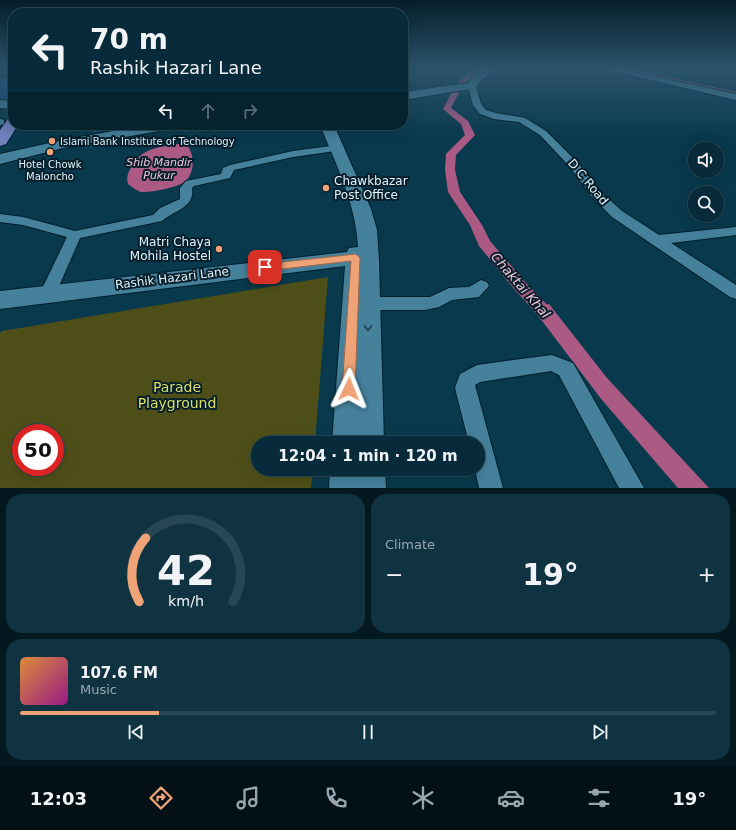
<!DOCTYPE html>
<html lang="en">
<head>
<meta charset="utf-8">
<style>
  body { margin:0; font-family:"DejaVu Sans",sans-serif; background:#103342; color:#f1f3f6; height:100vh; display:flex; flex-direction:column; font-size:15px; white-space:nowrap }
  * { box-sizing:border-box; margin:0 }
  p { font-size:13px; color:#98a7af }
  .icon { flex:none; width:22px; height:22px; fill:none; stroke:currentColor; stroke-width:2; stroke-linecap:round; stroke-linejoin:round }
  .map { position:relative; height:488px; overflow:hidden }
  .drawer { display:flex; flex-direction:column; gap:6px; padding:6px; background:#041820; flex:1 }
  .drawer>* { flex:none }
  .hud { position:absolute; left:8px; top:8px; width:400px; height:122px; border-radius:16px; box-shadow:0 4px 16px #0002,0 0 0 1px #284754; background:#072b3a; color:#f1f3f6; overflow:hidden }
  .controls { position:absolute; left:688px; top:142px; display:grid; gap:8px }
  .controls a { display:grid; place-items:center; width:36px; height:36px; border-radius:50%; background:#072b3a; box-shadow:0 4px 16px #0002,0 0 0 1px #284754; font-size:20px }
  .speed { position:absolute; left:12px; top:424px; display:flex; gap:8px; font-size:20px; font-weight:700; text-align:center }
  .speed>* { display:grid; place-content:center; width:52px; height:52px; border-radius:50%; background:#072b3a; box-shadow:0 4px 16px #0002,0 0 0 1px #284754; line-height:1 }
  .speed .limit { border:6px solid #d22; background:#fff; color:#111 }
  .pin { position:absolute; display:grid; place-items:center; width:34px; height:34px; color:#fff; margin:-17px; border-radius:8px; box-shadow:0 2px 6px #0006 }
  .me { position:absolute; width:44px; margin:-22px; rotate:2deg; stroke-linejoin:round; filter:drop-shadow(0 0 3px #0008) }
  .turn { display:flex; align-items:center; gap:14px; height:84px; padding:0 16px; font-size:18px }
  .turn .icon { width:52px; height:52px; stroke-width:2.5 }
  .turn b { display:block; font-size:28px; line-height:34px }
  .lanes { display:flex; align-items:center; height:38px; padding:0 16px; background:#0003; justify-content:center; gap:20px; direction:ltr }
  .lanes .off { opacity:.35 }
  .big { font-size:30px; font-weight:800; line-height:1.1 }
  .drawer .tile { flex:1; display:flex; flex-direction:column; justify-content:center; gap:6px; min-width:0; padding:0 14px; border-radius:16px; background:#103342 }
  .drawer .dial { align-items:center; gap:0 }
  .dial svg { height:104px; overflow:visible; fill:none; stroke:#284754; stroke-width:7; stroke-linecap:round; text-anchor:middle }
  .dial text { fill:#f1f3f6; stroke:none }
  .song { display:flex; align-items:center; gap:12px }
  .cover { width:48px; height:48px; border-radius:6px; background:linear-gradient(135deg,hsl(30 70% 55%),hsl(310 70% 35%)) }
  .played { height:4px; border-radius:2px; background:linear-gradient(90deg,#efa377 20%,#284754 20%) }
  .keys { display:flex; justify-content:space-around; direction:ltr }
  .heat { display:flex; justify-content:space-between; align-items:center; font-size:22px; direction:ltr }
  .drawer .tiles { flex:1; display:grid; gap:6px; grid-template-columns:1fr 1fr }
  .tile:last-child { grid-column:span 2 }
  .trip { position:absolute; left:251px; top:436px; width:234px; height:40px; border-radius:20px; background:#072b3a; box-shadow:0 4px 16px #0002,0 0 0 1px #284754; font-weight:800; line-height:40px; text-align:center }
  .dock { display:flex; height:64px; justify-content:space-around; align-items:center; background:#031117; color:#98a7af }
  .dock .icon { width:28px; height:28px }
  .dock .active { color:#efa377 }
  .dock b { font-size:18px; color:#f1f3f6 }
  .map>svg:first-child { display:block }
  .built { fill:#0c475c }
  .green { fill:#4e4f18; fill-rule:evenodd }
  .water { fill:#ab5a83 }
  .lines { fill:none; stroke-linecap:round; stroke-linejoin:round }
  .canal { fill:#ab5a83; fill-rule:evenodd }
  .street-casing { stroke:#001f2c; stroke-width:2 }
  .secondary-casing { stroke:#001f2c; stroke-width:2 }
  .primary-casing { stroke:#001f2c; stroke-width:2 }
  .street { fill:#46819c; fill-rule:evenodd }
  .secondary { fill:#46819c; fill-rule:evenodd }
  .primary { fill:#7282be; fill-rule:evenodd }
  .wall { fill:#185184 }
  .shaded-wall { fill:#14426c }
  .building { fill:#1c5e9a; stroke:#14426c }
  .oneway { stroke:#193c4c }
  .route { fill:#efa377; stroke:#9b6a4d }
  .poi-dot { fill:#efa377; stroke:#061f2a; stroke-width:1.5 }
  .labels { text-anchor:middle; stroke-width:4; stroke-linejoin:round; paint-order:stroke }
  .far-poi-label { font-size:10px; fill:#e2f4fd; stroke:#061f2a; text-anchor:start }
  .far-water-label { font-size:11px; font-style:italic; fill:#f1c3d8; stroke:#061f2a }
  .poi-label { font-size:12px; fill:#e2f4fd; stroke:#061f2a; text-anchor:start }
  .street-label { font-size:12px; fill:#e2f4fd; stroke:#061f2a }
  .water-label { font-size:13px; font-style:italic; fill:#f1c3d8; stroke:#061f2a }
  .near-park-label { font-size:14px; fill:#dcdf63; stroke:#061f2a }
</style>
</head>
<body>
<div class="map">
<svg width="736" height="488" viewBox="0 0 736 488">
  <rect width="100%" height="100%" fill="#09394d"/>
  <path class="built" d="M120,138V143L118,145L84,149L86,140Z"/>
  <path class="green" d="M328,277L315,443H258V469H313L311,488H0V333L2,331ZM21,433H55V467H21Z"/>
  <path class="water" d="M178,144H186C195,154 195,171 186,181C180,187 149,193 141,192C137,191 131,186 128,184C126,176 128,173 132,166C142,148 159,147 178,144Z
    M549,304L607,378L709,488H678L602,400L533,309Z"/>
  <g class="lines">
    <path class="canal" d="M475,68H482L462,87L451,108L468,121L475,135L456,155L455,170L460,192L482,225L490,241L525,282L557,315L559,319L557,323L551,325L545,323L515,290L479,246L470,225L448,192L445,170L446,154L465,135L461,124L443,109L456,84Z
      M626,68L736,92V96L617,69Z"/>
    <defs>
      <path id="street" d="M403,68H415L403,72Z
        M600,68H615L736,94V100Z
        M469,84L476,86L481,104L486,110L496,113L525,118L546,131L578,163L600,191L622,211L659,235L736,227V235L671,243L736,285V299L730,297L612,217L592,197L570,167L540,135L519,122L494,119L480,114L473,105L468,86Z
        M0,119L4,120V124L0,125Z
        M331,146L335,147L336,149L335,151L293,157L234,170L230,178L194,186L192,188C195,208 174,210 162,221L80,238L56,293L54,297L48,299L42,297L40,293L67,237L23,225L0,222V214L23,217L75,231L153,215L160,208L180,199V188L186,181L221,174L223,168L230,165L293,151Z
        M481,280L487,282L489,286L479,297L452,300L439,307L425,310H368L362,308L360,304L362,300L376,297H430L449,288L469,287Z
        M552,355L573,363L644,488H619L559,375L551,371L480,382L475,385L503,488H479L475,469H478V443H469L455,388L460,374L477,365Z"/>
      <path id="secondary" d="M484,68H497L481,80L476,88L403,100V92L468,83L473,76Z
        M0,100L13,101V109L0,108Z
        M147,125H177L175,128L170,129L63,148L0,164V154L63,140Z
        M320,125H334L371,209L377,230L379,261L384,443H332L345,266L0,309V291L347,252L349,248L358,247C356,204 336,164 320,125Z
        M330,469H385L386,488H329Z"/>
      <path id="primary" d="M13,118V125H18L6,144L0,146V130L8,119Z"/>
    </defs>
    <use href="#street" class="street-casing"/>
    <use href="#secondary" class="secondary-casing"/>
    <use href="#primary" class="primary-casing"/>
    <use href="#street" class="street"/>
    <use href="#secondary" class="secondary"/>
    <use href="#primary" class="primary"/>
  </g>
  <path class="wall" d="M13,76V99H0V78Z"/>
  <path class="shaded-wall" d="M13,92V99L9,93Z
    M98,125H129L128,127L94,133L90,126Z"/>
  <path class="building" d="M13,76V92L9,93L8,90H0V78Z"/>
  <defs><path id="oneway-chevron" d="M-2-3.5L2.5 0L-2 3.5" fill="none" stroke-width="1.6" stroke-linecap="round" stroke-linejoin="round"/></defs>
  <use class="oneway" href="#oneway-chevron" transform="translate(368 328) rotate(90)"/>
  <linearGradient id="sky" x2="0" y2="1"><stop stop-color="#051f2a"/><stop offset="0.5" stop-color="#2c546d"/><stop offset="1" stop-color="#2c546d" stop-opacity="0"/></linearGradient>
  <rect width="736" height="137" fill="url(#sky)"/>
  <path class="route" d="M356,254L360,258L355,389L353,393L349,395L344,393L342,389L351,261L265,271L260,267L265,264Z"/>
  <g class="poi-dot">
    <circle cx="52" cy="141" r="4"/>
    <circle cx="50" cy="152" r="4"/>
    <circle cx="326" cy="188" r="4"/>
    <circle cx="219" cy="249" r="4"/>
  </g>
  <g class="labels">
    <g class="far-poi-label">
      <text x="60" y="145">Islami Bank Institute of Technology</text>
      <text x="50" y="168" text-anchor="middle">Hotel Chowk<tspan x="50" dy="12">Maloncho</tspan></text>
    </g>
    <g class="far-water-label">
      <text x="159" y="166">Shib Mandir<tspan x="159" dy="13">Pukur</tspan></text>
    </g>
    <g class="poi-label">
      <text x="334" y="185">Chawkbazar<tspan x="334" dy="14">Post Office</tspan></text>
      <text x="211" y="246" text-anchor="end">Matri Chaya<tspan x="211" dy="14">Mohila Hostel</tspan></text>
    </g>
    <g class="street-label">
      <text transform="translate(588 182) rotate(50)" y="4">D C Road</text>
      <text transform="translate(172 278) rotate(-7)" y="4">Rashik Hazari Lane</text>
    </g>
    <g class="water-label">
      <text transform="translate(521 285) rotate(49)" y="5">Chaktai Khal</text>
    </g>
    <g class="near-park-label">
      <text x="177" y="392">Parade<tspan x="177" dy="16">Playground</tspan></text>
    </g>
  </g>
</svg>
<div class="controls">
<a><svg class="icon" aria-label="sound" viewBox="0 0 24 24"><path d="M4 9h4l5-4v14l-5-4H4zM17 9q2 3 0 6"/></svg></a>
<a><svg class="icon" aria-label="search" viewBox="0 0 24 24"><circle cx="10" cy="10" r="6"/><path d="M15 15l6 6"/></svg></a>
</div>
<div class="speed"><div class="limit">50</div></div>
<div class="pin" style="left:265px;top:267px;background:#d93025"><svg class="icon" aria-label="arrive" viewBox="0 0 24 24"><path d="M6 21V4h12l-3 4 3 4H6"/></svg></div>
<svg class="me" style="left:349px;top:389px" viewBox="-20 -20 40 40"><path d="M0-17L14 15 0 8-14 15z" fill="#efa377" stroke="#fff" stroke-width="4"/></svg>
<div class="trip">12:04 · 1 min · 120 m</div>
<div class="hud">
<div class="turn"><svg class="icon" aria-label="left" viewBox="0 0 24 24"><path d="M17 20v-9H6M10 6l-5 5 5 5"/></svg><div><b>70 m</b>Rashik Hazari Lane</div></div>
<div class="lanes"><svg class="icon" aria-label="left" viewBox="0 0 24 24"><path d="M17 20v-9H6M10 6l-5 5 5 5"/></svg><svg class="icon off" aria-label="ahead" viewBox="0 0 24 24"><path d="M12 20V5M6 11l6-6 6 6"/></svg><svg class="icon off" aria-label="right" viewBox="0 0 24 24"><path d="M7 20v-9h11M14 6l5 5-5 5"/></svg></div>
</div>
</div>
<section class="drawer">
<div class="tiles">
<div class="tile dial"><svg viewBox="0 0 100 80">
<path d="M14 69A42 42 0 1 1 86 69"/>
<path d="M14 69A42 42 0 0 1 19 20" stroke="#efa377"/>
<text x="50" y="56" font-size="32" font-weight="700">42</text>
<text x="50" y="72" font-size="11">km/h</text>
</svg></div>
<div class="tile"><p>Climate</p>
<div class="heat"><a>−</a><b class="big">19°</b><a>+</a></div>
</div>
<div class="tile">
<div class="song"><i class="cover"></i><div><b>107.6 FM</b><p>Music</p></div></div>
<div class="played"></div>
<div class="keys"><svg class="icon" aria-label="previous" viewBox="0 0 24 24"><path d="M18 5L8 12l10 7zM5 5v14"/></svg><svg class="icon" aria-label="pause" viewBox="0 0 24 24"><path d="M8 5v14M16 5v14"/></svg><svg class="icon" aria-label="next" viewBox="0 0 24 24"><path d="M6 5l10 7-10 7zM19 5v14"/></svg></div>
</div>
</div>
</section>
<nav class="dock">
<b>12:03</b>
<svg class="icon active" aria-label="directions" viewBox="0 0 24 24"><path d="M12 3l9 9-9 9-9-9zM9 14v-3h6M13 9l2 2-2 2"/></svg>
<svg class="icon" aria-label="music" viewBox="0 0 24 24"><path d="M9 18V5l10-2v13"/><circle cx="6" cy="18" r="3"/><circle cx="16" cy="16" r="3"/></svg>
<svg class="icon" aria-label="phone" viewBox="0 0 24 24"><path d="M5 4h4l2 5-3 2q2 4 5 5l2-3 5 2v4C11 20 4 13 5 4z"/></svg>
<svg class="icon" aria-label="climate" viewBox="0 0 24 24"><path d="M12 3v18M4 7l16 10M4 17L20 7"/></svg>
<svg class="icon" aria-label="car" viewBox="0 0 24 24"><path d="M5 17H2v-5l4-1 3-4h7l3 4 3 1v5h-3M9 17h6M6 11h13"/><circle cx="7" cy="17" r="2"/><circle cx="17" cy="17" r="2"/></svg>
<svg class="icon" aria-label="filters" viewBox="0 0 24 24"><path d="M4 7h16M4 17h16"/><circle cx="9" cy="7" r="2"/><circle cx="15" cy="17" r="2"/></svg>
<b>19°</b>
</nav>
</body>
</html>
